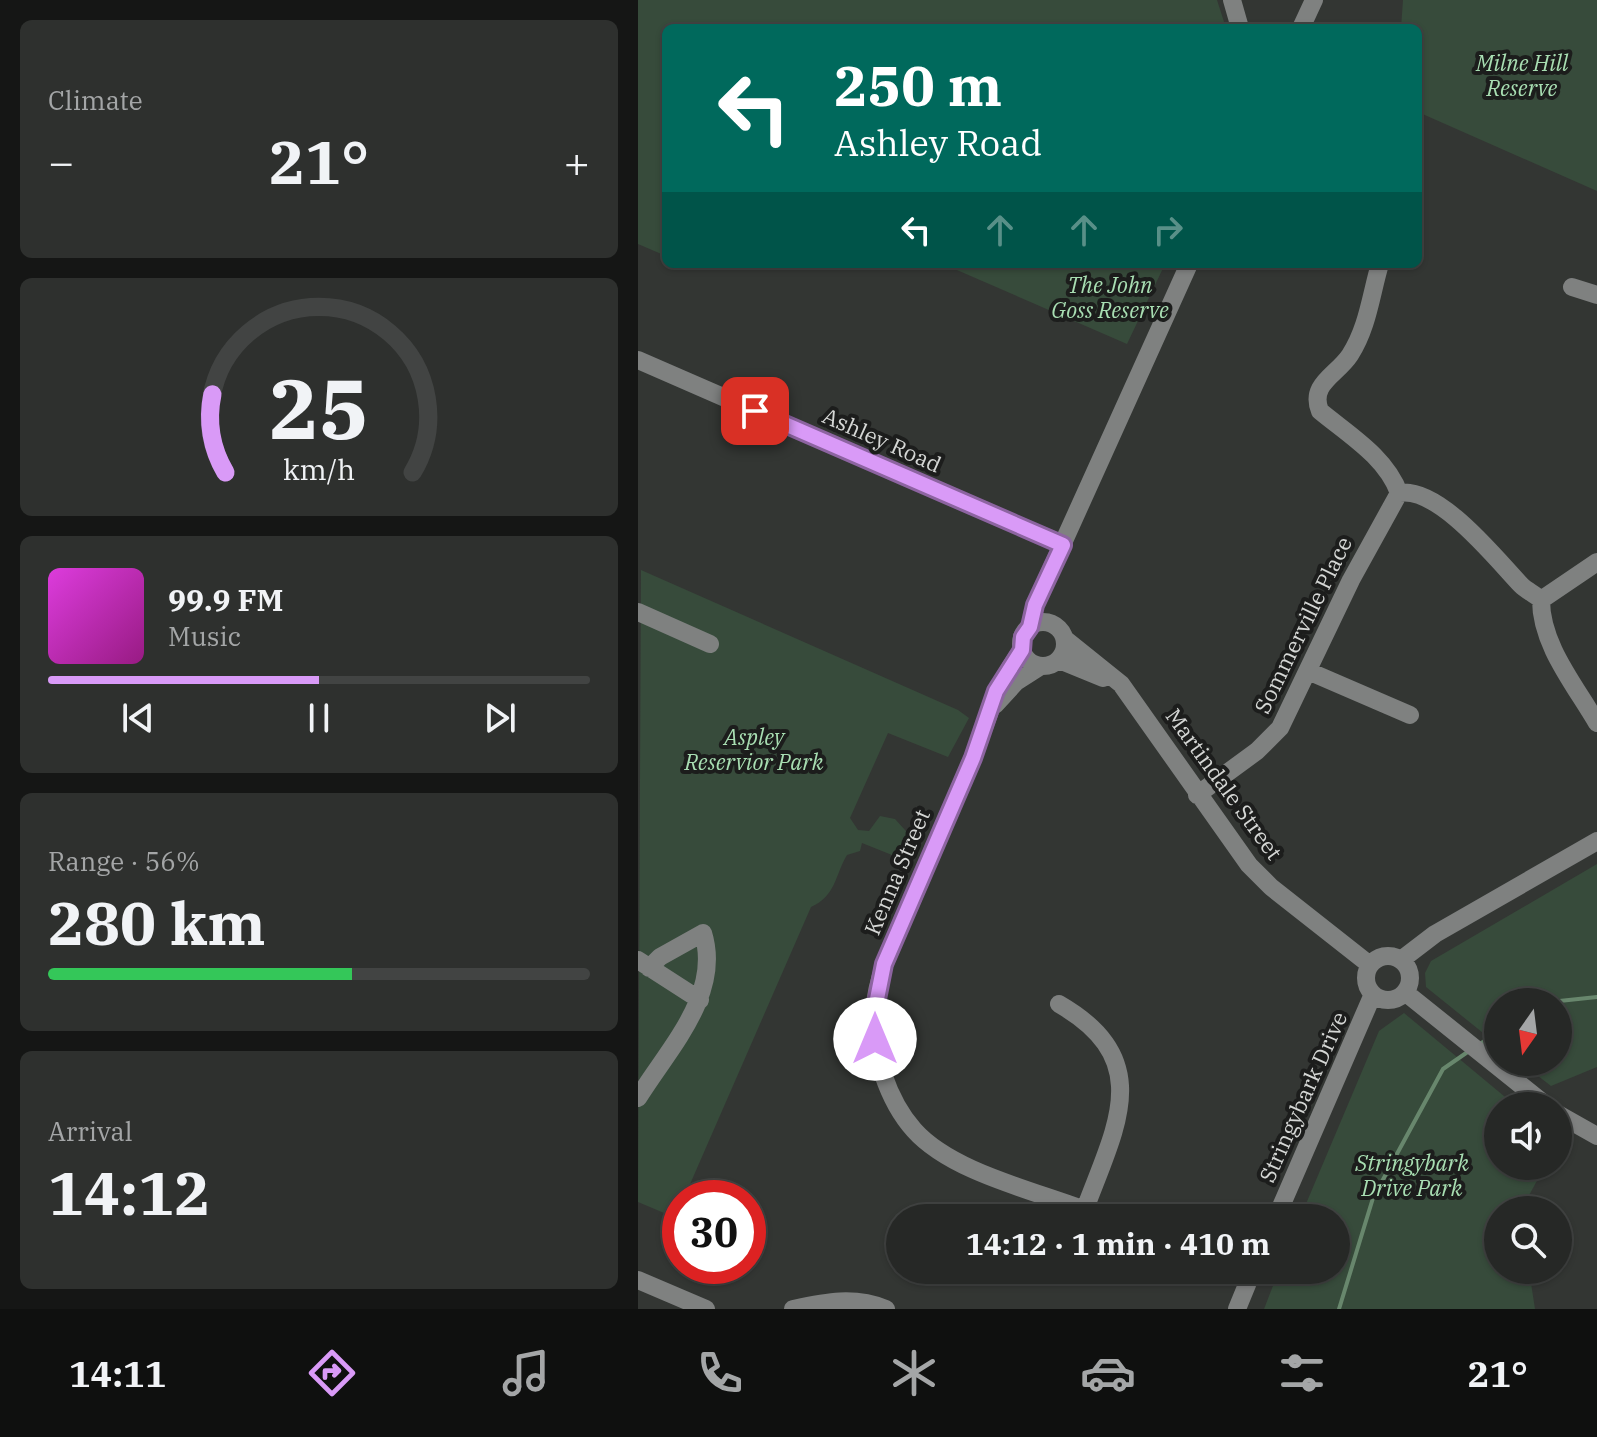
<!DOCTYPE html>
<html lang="en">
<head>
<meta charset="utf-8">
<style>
  body { margin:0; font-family:"IBM Plex Serif",serif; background:#2e302e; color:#f1f3f6; height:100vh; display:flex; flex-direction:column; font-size:30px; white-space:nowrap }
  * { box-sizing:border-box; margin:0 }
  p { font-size:26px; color:#a4a6a7 }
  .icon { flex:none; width:44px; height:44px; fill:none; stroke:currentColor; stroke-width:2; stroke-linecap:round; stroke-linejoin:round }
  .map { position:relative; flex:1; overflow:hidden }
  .details { display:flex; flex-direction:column; gap:20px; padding:20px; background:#151615; width:638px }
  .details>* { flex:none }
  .guide { position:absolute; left:24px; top:24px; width:760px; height:244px; border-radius:12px; box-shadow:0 2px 6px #0004,0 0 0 2px #424443; background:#00695c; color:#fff; overflow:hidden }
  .needle { width:52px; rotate:194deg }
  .controls { position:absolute; left:846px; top:988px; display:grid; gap:16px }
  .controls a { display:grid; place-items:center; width:88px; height:88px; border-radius:50%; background:#262826; box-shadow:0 2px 6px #0004,0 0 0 2px #424443; font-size:40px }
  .speed { position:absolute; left:24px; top:1180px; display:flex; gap:16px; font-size:40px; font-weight:700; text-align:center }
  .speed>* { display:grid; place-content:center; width:104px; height:104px; border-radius:50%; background:#262826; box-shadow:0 2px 6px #0004,0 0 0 2px #424443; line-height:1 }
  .speed .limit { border:12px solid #d22; background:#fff; color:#111 }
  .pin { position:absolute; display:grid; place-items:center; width:68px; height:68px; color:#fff; margin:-34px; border-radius:16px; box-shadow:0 4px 12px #0006 }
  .me { position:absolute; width:88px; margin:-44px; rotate:0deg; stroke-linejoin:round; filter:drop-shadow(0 0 6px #0008) }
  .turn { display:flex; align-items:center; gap:28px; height:168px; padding:0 40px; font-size:36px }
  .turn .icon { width:104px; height:104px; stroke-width:2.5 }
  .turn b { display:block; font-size:56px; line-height:68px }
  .lanes { display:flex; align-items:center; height:76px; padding:0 40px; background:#0003; justify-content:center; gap:40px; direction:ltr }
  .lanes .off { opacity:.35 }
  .big { font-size:60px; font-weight:700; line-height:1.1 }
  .details .card { flex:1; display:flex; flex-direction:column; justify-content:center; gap:12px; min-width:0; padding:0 28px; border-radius:12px; background:#2e302e }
  .details .dial { align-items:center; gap:0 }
  .dial svg { height:208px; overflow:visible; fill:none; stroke:#424443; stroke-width:7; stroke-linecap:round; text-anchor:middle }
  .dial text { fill:#f1f3f6; stroke:none }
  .song { display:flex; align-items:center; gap:24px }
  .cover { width:96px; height:96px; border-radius:12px; background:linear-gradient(135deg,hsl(300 70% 55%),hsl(310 70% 35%)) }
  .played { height:8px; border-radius:4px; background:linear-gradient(90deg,#d99af7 50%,#424443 50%) }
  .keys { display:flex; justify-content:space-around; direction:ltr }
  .heat { display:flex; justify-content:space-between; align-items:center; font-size:44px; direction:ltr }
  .charge { height:12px; border-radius:6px; background:linear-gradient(90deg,#34c759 56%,#424443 0) }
  .trip { position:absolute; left:248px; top:1204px; width:464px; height:80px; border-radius:40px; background:#262826; box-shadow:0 2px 6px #0004,0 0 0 2px #424443; font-weight:700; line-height:80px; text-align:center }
  .menu { display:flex; height:128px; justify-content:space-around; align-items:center; background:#0f100f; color:#a4a6a7 }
  .menu .icon { width:56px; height:56px }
  .menu .active { color:#d99af7 }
  .menu b { font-size:36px; color:#f1f3f6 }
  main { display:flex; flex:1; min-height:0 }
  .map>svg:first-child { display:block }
  .green { fill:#374b3b }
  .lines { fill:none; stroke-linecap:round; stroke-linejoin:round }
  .stream { stroke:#68876d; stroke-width:4 }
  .minor { stroke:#7f8180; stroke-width:18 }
  .route-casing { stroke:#8d64a1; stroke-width:20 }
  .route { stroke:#d99af7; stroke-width:14 }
  .labels { text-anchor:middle; stroke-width:8; stroke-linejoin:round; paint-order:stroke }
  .park-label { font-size:22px; font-style:italic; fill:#a8deb2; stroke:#1c1d1c }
  .street-label { font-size:22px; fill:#d5d7d5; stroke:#1c1d1c }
</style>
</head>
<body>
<main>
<section class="details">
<div class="card"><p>Climate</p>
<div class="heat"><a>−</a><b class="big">21°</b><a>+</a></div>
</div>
<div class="card dial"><svg viewBox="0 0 100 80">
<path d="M14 69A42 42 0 1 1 86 69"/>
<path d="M14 69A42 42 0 0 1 9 39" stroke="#d99af7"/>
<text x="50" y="56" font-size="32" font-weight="700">25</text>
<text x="50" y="72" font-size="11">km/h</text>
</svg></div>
<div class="card">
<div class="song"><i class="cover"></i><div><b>99.9 FM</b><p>Music</p></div></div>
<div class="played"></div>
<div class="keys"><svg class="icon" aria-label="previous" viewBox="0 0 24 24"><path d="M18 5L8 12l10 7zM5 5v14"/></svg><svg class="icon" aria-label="pause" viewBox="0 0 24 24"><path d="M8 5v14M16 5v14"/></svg><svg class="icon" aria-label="next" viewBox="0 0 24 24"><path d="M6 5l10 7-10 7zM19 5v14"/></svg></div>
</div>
<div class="card"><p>Range · 56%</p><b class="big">280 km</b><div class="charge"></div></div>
<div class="card"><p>Arrival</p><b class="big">14:12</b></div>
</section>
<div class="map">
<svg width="959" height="1309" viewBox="0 0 959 1309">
  <rect width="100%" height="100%" fill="#333633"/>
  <path class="green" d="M0,0H579L588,28H28V256L0,244Z
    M765,0H959V191L780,112V28H763Z
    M305,264H527L489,344Z
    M3,570L320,710L331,718L310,757L250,733L212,818L220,830L231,831L242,816L257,819L277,841L269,861L224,843L222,851L209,855C197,875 198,896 173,907L46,1198H42L38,1218L0,1202Z
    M959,864V1067L913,1086L882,1062H920V1002H860V1045L788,987L787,973L793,961Z
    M766,1013L878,1106H860V1166H907L883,1210H860V1270H891L897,1309H626L641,1270H698V1218H662L741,1031Z"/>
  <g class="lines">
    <path class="stream" d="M912,1002L959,997
      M842,1044L860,1032
      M701,1309L735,1198L805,1069L831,1051"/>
    <path class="minor" d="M594,0L602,28
      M663,28L676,0
      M742,264C733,294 730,327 712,355C699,375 671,384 682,411C711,435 748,457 761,493
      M934,287L959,295
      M0,360L425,545
      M761,493C801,486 859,560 883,585C889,591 897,594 903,600C903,645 937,685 959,723
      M903,600L959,562
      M0,612L72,644
      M383 644a22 22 0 1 1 44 0a22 22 0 1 1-44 0Z
      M392,627L397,605L551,264
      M427,639L483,684L611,865L633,887L732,965
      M384,650C357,685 349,724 332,764C313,809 294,853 275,898C259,935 239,971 236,1012C233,1050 250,1101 276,1130C317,1176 410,1193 467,1218
      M421,660L465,678
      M670,671L772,715
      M357,705L378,682L403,666
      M559,795L619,751L642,728L713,580L761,493
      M728 978a22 22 0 1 1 44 0a22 22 0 1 1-44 0Z
      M0,960L62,1000
      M763,960L797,934L959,841
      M768,993L909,1106
      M421,1004C518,1060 478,1126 447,1209
      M0,1098C31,1048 84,994 65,933L22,957L11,968
      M920,1114L959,1136
      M638,1218L735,994
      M586,1270L611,1281
      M0,1280L68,1309
      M155,1309C188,1302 216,1296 248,1309
      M599,1309L615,1270"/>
  </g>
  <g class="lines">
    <defs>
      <path id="route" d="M117,411L425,545L397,605L392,627L385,637L384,650L358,691L335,758L246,964L236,1014L237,1039"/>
    </defs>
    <use href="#route" class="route-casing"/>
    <use href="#route" class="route"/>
  </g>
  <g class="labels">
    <g class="park-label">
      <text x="884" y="71">Milne Hill<tspan x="884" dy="25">Reserve</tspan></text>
      <text x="472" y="293">The John<tspan x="472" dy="25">Goss Reserve</tspan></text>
      <text x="116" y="745">Aspley<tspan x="116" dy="25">Reservior Park</tspan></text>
      <text x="774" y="1171">Stringybark<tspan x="774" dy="25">Drive Park</tspan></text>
    </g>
    <g class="street-label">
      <text transform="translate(244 440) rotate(24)" y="8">Ashley Road</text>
      <text transform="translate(665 625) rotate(-64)" y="8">Sommerville Place</text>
      <text transform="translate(586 784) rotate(54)" y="8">Martindale Street</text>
      <text transform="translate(259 872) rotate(-67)" y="8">Kenna Street</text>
      <text transform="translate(665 1097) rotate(-66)" y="8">Stringybark Drive</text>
    </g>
  </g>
</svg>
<div class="controls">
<a><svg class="needle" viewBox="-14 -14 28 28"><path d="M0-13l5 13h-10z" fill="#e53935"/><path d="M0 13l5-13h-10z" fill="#a4a6a7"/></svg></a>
<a><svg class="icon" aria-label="sound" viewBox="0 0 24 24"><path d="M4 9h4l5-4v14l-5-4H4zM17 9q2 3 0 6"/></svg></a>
<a><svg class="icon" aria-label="search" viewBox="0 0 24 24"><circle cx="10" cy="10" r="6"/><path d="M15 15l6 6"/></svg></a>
</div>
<div class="speed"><div class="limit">30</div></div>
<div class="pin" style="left:117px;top:411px;background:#d93025"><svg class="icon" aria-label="arrive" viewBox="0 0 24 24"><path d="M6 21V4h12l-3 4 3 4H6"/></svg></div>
<svg class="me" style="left:237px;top:1039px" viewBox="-20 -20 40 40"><circle r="19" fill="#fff"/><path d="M0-13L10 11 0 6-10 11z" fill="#d99af7"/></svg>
<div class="trip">14:12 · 1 min · 410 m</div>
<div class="guide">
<div class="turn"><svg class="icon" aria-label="left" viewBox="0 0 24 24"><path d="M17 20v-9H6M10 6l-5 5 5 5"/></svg><div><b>250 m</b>Ashley Road</div></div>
<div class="lanes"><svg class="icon" aria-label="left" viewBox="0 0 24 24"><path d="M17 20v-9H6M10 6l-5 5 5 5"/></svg><svg class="icon off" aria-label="ahead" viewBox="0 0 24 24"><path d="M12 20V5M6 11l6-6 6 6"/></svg><svg class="icon off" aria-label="ahead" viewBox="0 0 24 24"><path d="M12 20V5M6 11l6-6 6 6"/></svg><svg class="icon off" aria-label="right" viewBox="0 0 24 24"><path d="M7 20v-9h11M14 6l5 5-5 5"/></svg></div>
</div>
</div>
</main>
<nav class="menu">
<b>14:11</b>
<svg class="icon active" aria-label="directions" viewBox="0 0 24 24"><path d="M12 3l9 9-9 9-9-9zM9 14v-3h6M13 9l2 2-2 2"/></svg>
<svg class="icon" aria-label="music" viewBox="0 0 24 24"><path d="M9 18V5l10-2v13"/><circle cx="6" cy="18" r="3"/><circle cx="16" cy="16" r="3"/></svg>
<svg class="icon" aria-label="phone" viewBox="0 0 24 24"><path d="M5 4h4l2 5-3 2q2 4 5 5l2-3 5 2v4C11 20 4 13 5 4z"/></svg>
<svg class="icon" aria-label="climate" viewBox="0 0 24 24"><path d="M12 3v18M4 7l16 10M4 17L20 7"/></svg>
<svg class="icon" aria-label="car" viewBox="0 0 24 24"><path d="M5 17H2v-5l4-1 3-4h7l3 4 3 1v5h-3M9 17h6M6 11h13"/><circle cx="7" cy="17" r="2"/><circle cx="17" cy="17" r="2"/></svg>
<svg class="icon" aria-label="filters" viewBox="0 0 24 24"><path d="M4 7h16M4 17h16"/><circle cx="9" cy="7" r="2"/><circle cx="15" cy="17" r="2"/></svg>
<b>21°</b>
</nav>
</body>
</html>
